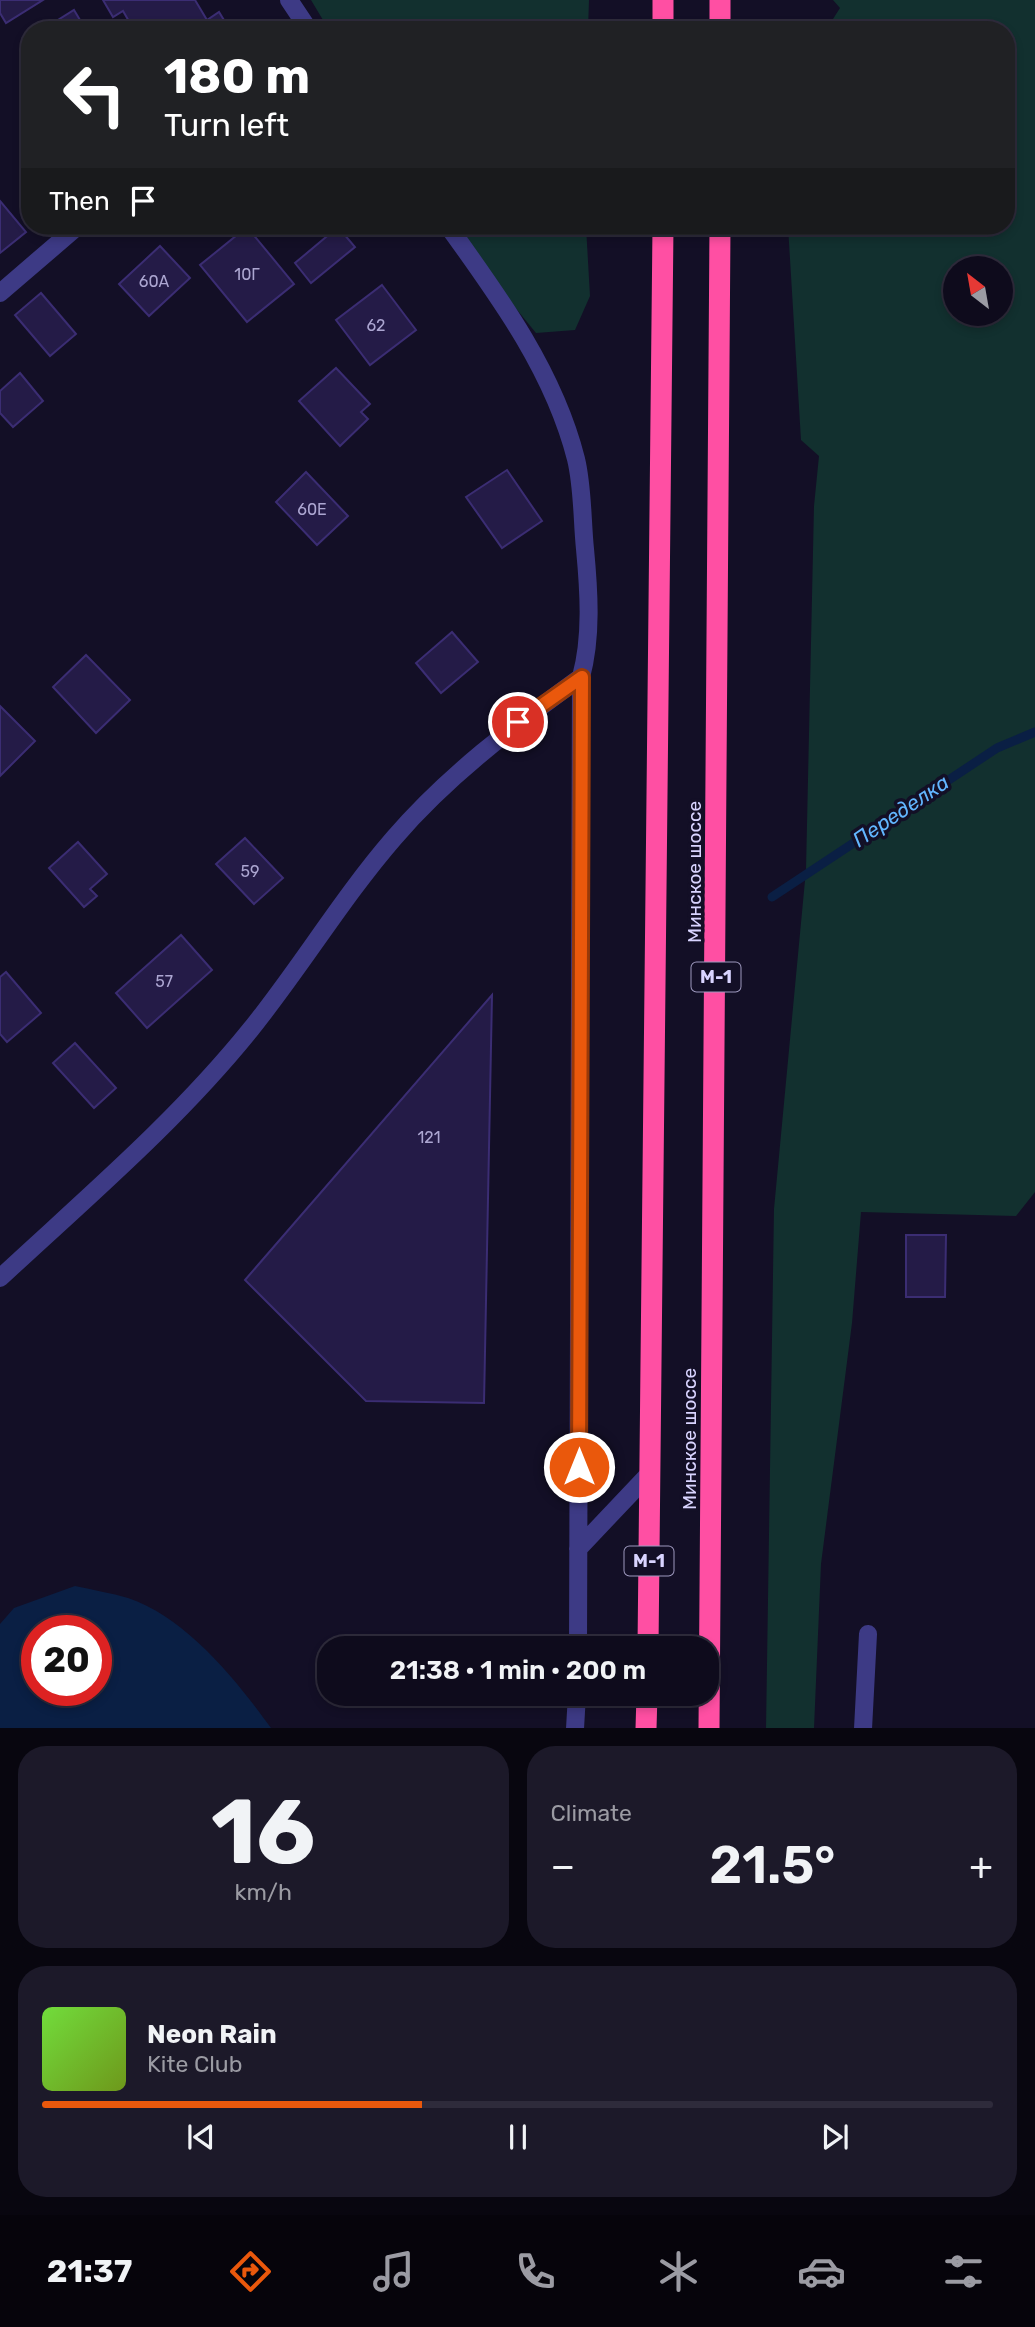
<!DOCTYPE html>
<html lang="en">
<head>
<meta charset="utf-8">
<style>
  body { margin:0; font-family:Rubik,sans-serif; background:#1c1929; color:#f1f3f6; height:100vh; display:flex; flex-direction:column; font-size:26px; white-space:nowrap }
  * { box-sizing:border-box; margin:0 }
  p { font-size:23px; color:#9b9ba3 }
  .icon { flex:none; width:38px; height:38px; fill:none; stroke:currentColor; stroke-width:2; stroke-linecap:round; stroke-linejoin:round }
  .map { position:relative; height:1728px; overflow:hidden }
  .side { display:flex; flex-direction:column; gap:18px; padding:18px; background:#08060f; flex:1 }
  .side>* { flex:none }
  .guide { position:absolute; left:21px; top:21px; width:994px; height:214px; border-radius:28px; box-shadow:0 4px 10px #0003,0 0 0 2px #2e2b3b; background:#202124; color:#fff; overflow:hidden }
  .needle { width:46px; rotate:329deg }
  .controls { position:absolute; left:943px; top:256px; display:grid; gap:14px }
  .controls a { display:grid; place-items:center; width:70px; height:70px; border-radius:50%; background:#0e0b1c; box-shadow:0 4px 10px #0003,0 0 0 2px #2e2b3b; font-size:35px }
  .speed { position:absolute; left:21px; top:1615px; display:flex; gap:14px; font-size:35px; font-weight:700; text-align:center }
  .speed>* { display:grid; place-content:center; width:91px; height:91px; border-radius:50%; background:#0e0b1c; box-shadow:0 4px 10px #0003,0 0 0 2px #2e2b3b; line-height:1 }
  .speed .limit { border:10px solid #d22; background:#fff; color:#111 }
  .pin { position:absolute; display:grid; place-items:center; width:60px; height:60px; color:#fff; margin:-30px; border:4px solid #fff; border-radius:50%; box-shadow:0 2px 7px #0007 }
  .me { position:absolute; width:77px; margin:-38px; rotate:0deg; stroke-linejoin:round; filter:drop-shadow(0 0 5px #0008) }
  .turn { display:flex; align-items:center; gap:24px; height:147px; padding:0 28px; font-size:32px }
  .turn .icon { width:91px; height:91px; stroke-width:2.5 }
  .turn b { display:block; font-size:49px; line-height:60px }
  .then { display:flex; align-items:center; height:66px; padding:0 28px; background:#0003; gap:14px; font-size:26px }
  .big { font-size:52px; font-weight:600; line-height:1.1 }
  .side .tile { flex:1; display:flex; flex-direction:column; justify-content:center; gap:10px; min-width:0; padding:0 24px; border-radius:28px; background:#1c1929 }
  .side .dial { align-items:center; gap:0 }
  .dial b { font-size:91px; line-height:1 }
  .song { display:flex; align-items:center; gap:21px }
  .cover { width:84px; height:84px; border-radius:10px; background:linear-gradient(135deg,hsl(100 70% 55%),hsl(80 70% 35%)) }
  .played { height:7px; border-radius:4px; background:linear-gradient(90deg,#ea580c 40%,#2e2b3b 40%) }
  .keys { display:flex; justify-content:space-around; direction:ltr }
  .heat { display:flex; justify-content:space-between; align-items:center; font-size:38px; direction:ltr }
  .side .tiles { flex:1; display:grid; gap:18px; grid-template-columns:1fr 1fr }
  .tile:last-child { grid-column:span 2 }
  .trip { position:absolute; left:317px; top:1636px; width:402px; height:70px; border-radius:28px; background:#0e0b1c; box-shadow:0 4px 10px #0003,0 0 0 2px #2e2b3b; font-weight:600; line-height:70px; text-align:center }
  .dock { display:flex; height:112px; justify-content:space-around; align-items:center; background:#06040b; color:#9b9ba3 }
  .dock .icon { width:49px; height:49px }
  .dock .selected { color:#ea580c }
  .dock b { font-size:32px; color:#f1f3f6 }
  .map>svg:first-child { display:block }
  .green { fill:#12302f; fill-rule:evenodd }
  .water { fill:#0a1f44; fill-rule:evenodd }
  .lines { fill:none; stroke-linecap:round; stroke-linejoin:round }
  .stream { stroke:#0a1f44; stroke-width:9 }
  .building { fill:#241b47; stroke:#3b2d73; stroke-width:2 }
  .minor { stroke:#3d3a85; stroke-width:18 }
  .highway { stroke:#ff4fa3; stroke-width:21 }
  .route-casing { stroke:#983908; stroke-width:18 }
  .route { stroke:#ea580c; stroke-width:12 }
  .labels { text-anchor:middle; stroke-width:7; stroke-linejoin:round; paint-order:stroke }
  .number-label { font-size:16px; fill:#aca6d1 }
  .shield { fill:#130f26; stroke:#9e99be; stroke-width:2 }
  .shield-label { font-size:18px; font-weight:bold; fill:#d9d4ff }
  .street-label { font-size:19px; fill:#d9d4ff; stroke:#130f26 }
  .water-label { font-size:21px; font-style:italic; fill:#62b6ff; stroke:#130f26 }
</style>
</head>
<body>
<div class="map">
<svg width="1035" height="1729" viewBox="0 0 1035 1729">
  <rect width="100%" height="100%" fill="#130f26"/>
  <path class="green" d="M311,0H589L588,30H329Z
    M833,0H1035V1192L1016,1216L861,1212L852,1323L821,1564L814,1728L766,1729L774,1209L806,870L814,506L819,456L801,440L788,226H1006V30H826L840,8ZM956,268H1001V313H956Z
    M452,226H586L590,296L575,330L536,333L469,251Z"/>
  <path class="water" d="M75,1586C93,1590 111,1593 128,1598C186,1617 237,1681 271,1728H0V1624L14,1608ZM37,1631H96V1690H37Z"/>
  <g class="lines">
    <path class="stream" d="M772,897L997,748L1035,732"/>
  </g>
  <path class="building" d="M0,0H43L6,23L0,13Z
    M103,0H195L207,20L219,12L230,30H134L123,11L113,17Z
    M74,10L86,30H42Z
    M0,201L26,232L0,253Z
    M247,227L294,284L247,322L200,265Z
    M338,227L355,247L311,283L295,263Z
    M160,246L190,278L149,316L119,284Z
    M382,285L416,330L370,365L336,320Z
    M41,293L76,334L50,356L15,315Z
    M336,368L370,404L361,412L368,419L340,446L299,401Z
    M20,373L43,401L13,427L0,413V391Z
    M507,470L542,521L502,548L466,497Z
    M306,472L348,516L317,545L276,502Z
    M452,632L478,662L441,693L416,663Z
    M86,655L130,700L96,733L53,687Z
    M0,706L35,741L0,776Z
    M245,838L283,878L254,904L216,864Z
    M78,842L107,874L90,889L97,896L84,907L49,868Z
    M181,935L212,970L147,1028L116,993Z
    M6,972L41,1013L7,1042L0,1034V977Z
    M492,995L484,1403L366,1401L245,1280Z
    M75,1043L116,1088L94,1108L53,1063Z
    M906,1235H946L945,1297H906Z"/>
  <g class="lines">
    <path class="minor" d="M289,0L309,30
      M448,226C500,298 554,372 576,459C583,488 582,520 585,549C589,591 592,637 581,677L578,1648
      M0,293L78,226
      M0,1278C86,1198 177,1121 251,1029C301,967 342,898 394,838C448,775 514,726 581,677
      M578,1549L650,1473
      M575,1729L577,1694
      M863,1729L868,1634"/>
    <path class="highway" d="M720,0V30
      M663,30V0
      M648,1648L663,226
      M646,1729L647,1694
      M709,1729L720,226"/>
  </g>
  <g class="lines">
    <defs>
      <path id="route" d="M518,722L582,677L579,1467"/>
    </defs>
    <use href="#route" class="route-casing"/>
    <use href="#route" class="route"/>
  </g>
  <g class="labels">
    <g class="number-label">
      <text x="247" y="280">10Г</text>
      <text x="154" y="287">60А</text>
      <text x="376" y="331">62</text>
      <text x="312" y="515">60Е</text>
      <text x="250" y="877">59</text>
      <text x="164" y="987">57</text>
      <text x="429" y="1143">121</text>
    </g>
    <g class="shield">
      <rect x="691.5" y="962.5" width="49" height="29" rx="5"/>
      <rect x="624.5" y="1546.5" width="49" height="29" rx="5"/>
    </g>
    <g class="shield-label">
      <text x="716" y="983">М-1</text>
      <text x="649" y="1567">М-1</text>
    </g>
    <g class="street-label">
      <text transform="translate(694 872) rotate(-90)" y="7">Минское шоссе</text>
      <text transform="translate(689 1439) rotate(-90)" y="7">Минское шоссе</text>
    </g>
    <g class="water-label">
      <text transform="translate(901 811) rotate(-34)" y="7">Переделка</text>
    </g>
  </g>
</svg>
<div class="controls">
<a><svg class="needle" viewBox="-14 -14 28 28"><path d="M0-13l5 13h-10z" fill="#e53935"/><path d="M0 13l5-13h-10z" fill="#9b9ba3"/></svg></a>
</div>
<div class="speed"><div class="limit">20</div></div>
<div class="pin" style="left:518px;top:722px;background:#d93025"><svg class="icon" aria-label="arrive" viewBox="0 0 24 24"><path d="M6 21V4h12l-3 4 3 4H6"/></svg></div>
<svg class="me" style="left:579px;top:1467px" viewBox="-20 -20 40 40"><circle r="17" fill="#ea580c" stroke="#fff" stroke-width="3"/><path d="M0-11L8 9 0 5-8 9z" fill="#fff"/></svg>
<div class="trip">21:38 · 1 min · 200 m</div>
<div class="guide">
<div class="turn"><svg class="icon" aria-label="left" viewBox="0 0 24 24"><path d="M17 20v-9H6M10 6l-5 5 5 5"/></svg><div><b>180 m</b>Turn left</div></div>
<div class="then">Then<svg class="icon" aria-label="arrive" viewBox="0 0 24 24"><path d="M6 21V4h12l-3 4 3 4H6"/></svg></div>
</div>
</div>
<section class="side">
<div class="tiles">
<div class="tile dial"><b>16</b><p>km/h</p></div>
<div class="tile"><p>Climate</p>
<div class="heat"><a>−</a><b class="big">21.5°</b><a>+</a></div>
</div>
<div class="tile">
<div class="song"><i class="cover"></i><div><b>Neon Rain</b><p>Kite Club</p></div></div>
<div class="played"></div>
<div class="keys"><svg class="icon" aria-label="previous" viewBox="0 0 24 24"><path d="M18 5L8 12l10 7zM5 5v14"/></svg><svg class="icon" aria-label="pause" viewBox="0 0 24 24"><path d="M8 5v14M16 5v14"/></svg><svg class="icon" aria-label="next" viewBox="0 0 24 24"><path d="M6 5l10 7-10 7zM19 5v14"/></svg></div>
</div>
</div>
</section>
<nav class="dock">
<b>21:37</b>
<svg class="icon selected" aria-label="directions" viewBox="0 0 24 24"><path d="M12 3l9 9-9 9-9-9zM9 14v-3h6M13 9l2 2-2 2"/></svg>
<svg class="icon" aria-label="music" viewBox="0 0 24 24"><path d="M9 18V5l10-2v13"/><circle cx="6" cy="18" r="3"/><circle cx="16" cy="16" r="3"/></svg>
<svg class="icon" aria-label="phone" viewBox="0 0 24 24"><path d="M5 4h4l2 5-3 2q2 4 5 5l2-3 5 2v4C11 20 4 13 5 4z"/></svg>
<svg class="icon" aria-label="climate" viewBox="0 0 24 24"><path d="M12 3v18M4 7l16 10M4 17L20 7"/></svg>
<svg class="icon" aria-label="car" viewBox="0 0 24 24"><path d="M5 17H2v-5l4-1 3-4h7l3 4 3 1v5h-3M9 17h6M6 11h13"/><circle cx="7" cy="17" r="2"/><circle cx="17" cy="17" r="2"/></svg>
<svg class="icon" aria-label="filters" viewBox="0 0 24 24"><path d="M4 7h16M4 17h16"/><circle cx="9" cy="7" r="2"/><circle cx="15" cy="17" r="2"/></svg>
</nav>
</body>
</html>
